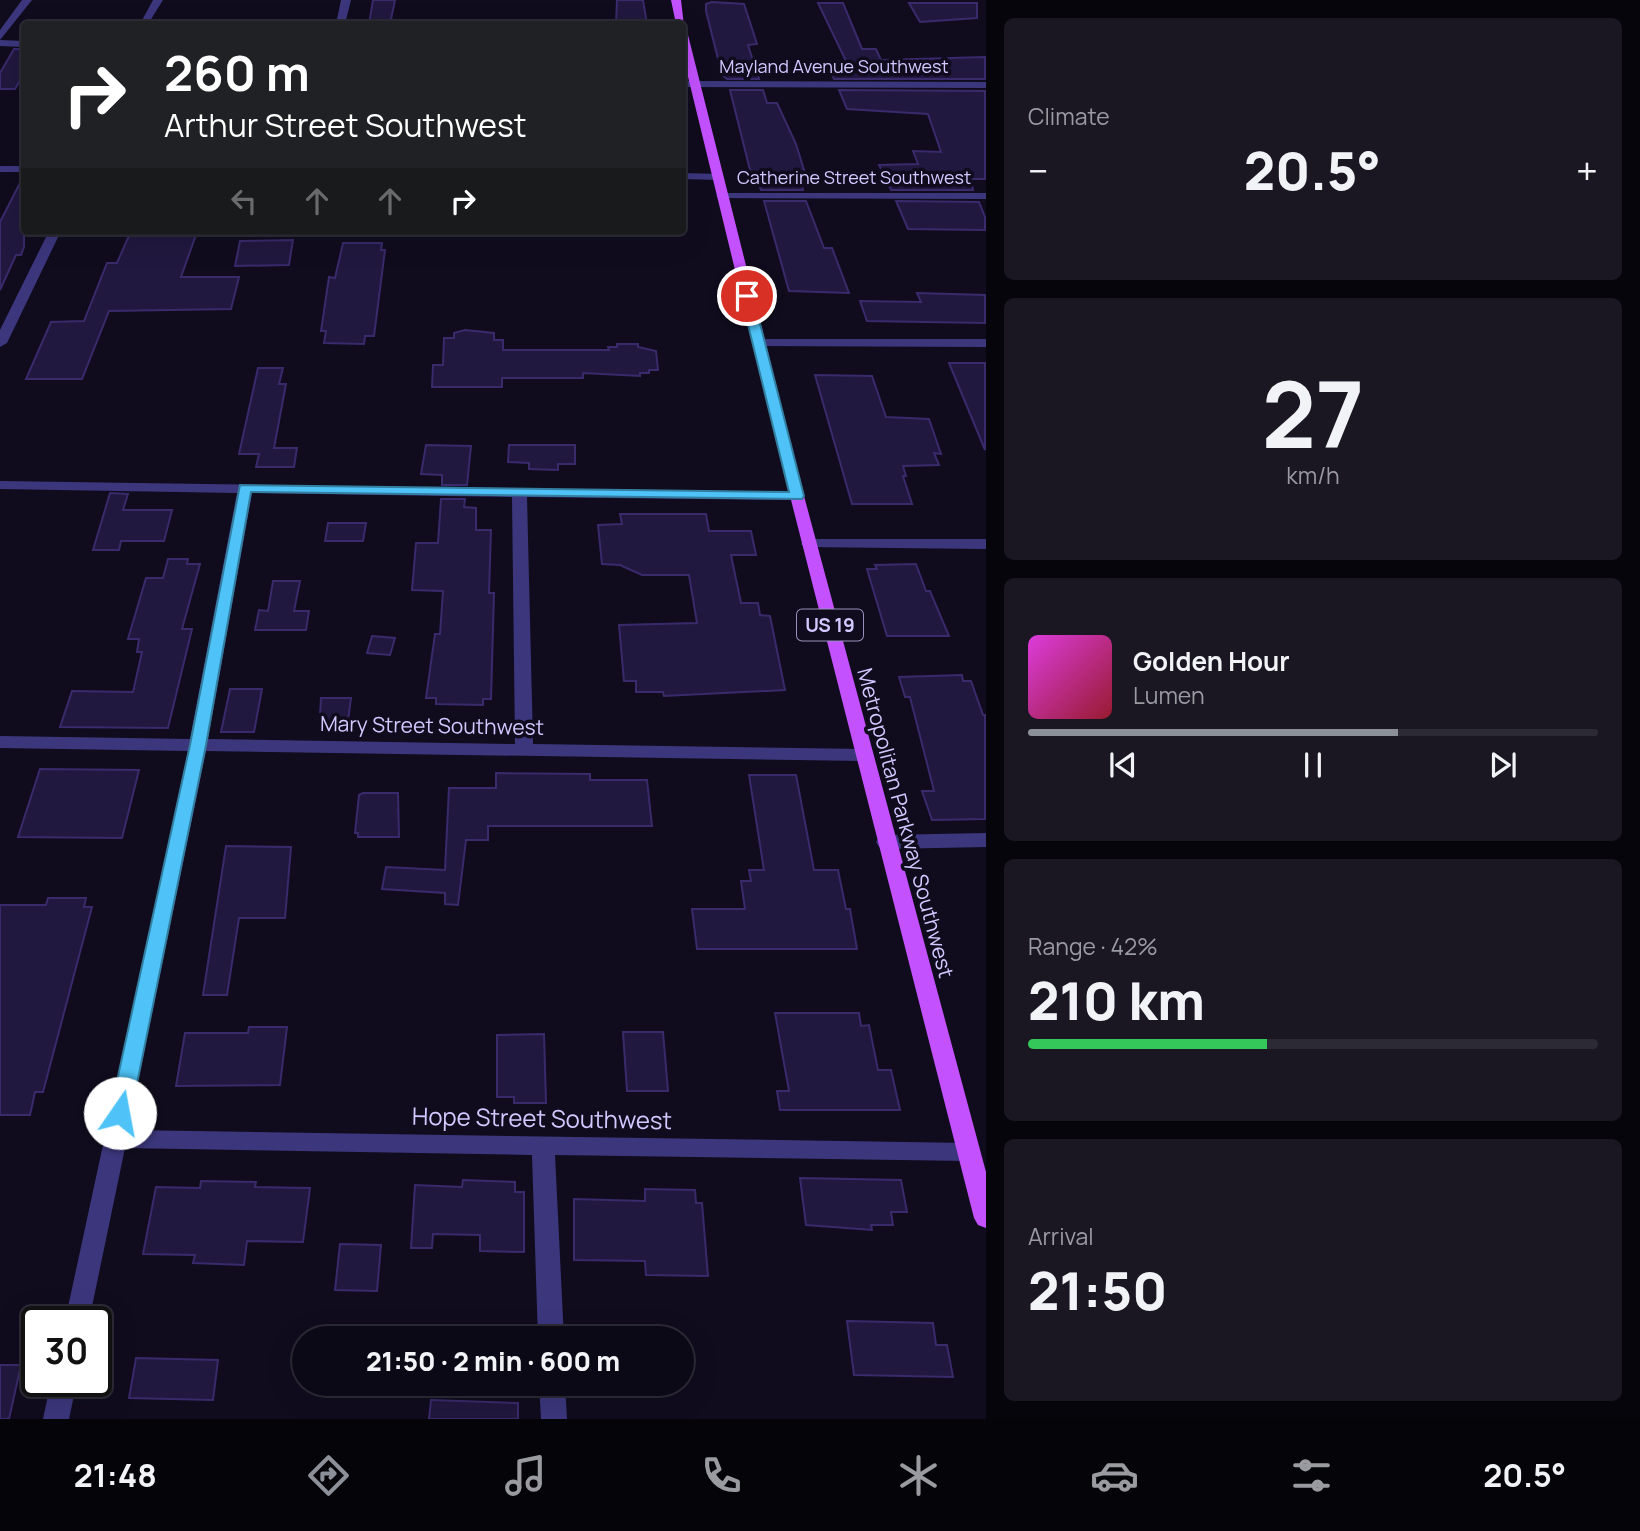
<!DOCTYPE html>
<html lang="en">
<head>
<meta charset="utf-8">
<style>
  body { margin:0; font-family:Manrope,sans-serif; background:#1a1723; color:#f1f3f6; height:100vh; display:flex; flex-direction:column; font-size:26px; white-space:nowrap }
  * { box-sizing:border-box; margin:0 }
  p { font-size:23px; color:#9a9aa1 }
  .icon { flex:none; width:38px; height:38px; fill:none; stroke:currentColor; stroke-width:2; stroke-linecap:round; stroke-linejoin:round }
  .map { position:relative; flex:1; overflow:hidden }
  .details { display:flex; flex-direction:column; gap:18px; padding:18px; background:#07050c; width:654px }
  .details>* { flex:none }
  .banner { position:absolute; left:21px; top:21px; width:665px; height:214px; border-radius:7px; box-shadow:0 7px 28px #0002,0 0 0 2px #2c2a35; background:#202124; color:#fff; overflow:hidden }
  .speed { position:absolute; left:21px; top:1306px; display:flex; gap:14px; font-size:35px; font-weight:700; text-align:center }
  .speed>* { display:grid; place-content:center; width:91px; height:91px; border-radius:50%; background:#0c0916; box-shadow:0 7px 28px #0002,0 0 0 2px #2c2a35; line-height:1 }
  .speed .limit { border:4px solid #111; border-radius:10px; background:#fff; color:#111 }
  .pin { position:absolute; display:grid; place-items:center; width:60px; height:60px; color:#fff; margin:-30px; border:4px solid #fff; border-radius:50%; box-shadow:0 2px 7px #0007 }
  .me { position:absolute; width:77px; margin:-38px; rotate:12deg; stroke-linejoin:round; filter:drop-shadow(0 0 5px #0008) }
  .turn { display:flex; align-items:center; gap:24px; height:147px; padding:0 28px; font-size:32px }
  .turn .icon { width:91px; height:91px; stroke-width:2.5 }
  .turn b { display:block; font-size:49px; line-height:60px }
  .lanes { display:flex; align-items:center; height:66px; padding:0 28px; background:#0003; justify-content:center; gap:35px; direction:ltr }
  .lanes .off { opacity:.35 }
  .big { font-size:52px; font-weight:800; line-height:1.1 }
  .details .widget { flex:1; display:flex; flex-direction:column; justify-content:center; gap:10px; min-width:0; padding:0 24px; border-radius:10px; background:#1a1723 }
  .details .dial { align-items:center; gap:0 }
  .dial b { font-size:91px; line-height:1 }
  .song { display:flex; align-items:center; gap:21px }
  .cover { width:84px; height:84px; border-radius:10px; background:linear-gradient(135deg,hsl(300 70% 55%),hsl(350 70% 35%)) }
  .played { height:7px; border-radius:4px; background:linear-gradient(90deg,#8c9099 65%,#2c2a35 65%) }
  .keys { display:flex; justify-content:space-around; direction:ltr }
  .heat { display:flex; justify-content:space-between; align-items:center; font-size:38px; direction:ltr }
  .charge { height:10px; border-radius:5px; background:linear-gradient(90deg,#34c759 42%,#2c2a35 0) }
  .trip { position:absolute; left:292px; top:1326px; width:402px; height:70px; border-radius:35px; background:#0c0916; box-shadow:0 7px 28px #0002,0 0 0 2px #2c2a35; font-weight:800; line-height:70px; text-align:center }
  .menu { display:flex; height:112px; justify-content:space-around; align-items:center; background:#050409; color:#9a9aa1 }
  .menu .icon { width:49px; height:49px }
  .menu .on { color:#8c9099 }
  .menu b { font-size:32px; color:#f1f3f6 }
  main { display:flex; flex:1; min-height:0 }
  .map>svg:first-child { display:block }
  .building { fill:#21183f; stroke:#392a6b; stroke-width:2 }
  .lines { fill:none; stroke-linecap:round; stroke-linejoin:round }
  .street { fill:#3c377d; fill-rule:evenodd }
  .primary { fill:#c351fe; fill-rule:evenodd }
  .route { fill:#4fc3f7; stroke:#337fa1; stroke-width:2 }
  .labels { text-anchor:middle; stroke-width:7; stroke-linejoin:round; paint-order:stroke }
  .far-street-label { font-size:18px; fill:#d1c9ff; stroke:#100c1e }
  .shield { fill:#100c1e; stroke:#9790bc; stroke-width:2 }
  .shield-label { font-size:19px; font-weight:bold; fill:#d1c9ff }
  .street-label { font-size:21px; fill:#d1c9ff; stroke:#100c1e }
  .near-street-label { font-size:24px; fill:#d1c9ff; stroke:#100c1e }
</style>
</head>
<body>
<main>
<div class="map">
<svg width="986" height="1419" viewBox="0 0 986 1419">
  <rect width="100%" height="100%" fill="#100c1e"/>
  <path class="building" d="M373,0H395L390,24H369Z
    M617,0H643L647,24H616Z
    M712,2L744,4L757,44L748,45L759,79H727L722,75L706,11V4Z
    M818,3H843L862,49H876L881,60L985,57V79H834L826,61H846Z
    M909,3H977V18L920,22Z
    M14,49H24V74L15,89H0V73Z
    M730,90H763L767,103H777L796,144L809,186H802L803,190H761L759,186H754Z
    M839,90L985,91V179H971L973,190H891L879,165L918,164L913,151L941,152L928,114L847,109Z
    M24,175V247L21,255H16L0,290V222Z
    M764,201H806L824,248H832L849,293L789,291Z
    M896,201L979,202L985,217V230L908,229Z
    M131,231L197,232L181,277H239L231,309L109,311L82,379H26L51,322L84,321L107,263H117Z
    M293,240L289,265L235,266L240,241Z
    M343,243H382L381,250H385L374,336H365L364,344L324,343L326,331H321L329,277L335,278Z
    M917,293L985,295V323L867,321L860,301L921,302Z
    M465,330L494,333V340H503V350H609L608,347H617V344H638V347L656,351L658,370H649V373H640V376L583,373V378H502V387H432L433,365H443L444,338H454V333Z
    M949,363H985V450Z
    M258,368H283L279,384H286L274,448H297L294,467H256L259,454H239Z
    M815,375L872,376L886,417L929,419L941,454L934,453L939,465L903,466L906,476H903L912,504H852Z
    M426,445L471,446L467,485H442V475L421,474Z
    M509,445H575V464H558V470L529,469V463L508,462Z
    M110,493L128,494L123,510H172L164,541H121L119,550H93Z
    M441,499H465L464,507L476,508V530H491L489,593H494L491,699H483V705L436,704V698H426L435,634H440L443,591L412,590L416,543H438Z
    M620,514H706L709,531H751L756,555H731L741,603H758L760,615L770,616L785,690L664,696L663,692H636V681H624L619,625L697,623L689,575H642L620,565L602,564L598,525L622,524Z
    M328,523H366L363,541H325Z
    M168,559H188L187,564H200L182,629H192L168,728L60,727L72,691L133,692L142,652H137L139,639H128L146,578H163Z
    M916,564L926,591H930L949,636H887L867,569H877L875,565Z
    M273,581H300L294,611H309L306,630H255L259,610L268,611Z
    M372,636L395,638L390,655L367,653Z
    M962,675L963,681H971L983,715H985V819L932,820L922,791H934L910,697H905L899,677Z
    M230,689H262L254,732H221Z
    M321,698H351L347,728L343,732H319Z
    M40,769L139,770L122,838L18,837Z
    M496,773L590,774V780H647L652,826H488V840H466L458,905L445,904V893L382,889L386,867L445,870L449,788H496Z
    M749,775H796L814,870H838L846,909H850L857,949H697L692,909H745L741,881H751L749,870H764Z
    M363,793H398L399,837H358V833H355L359,795Z
    M226,846L291,847L285,918H239L227,995H203Z
    M48,898H86L84,907H92L43,1092H35L30,1115H0V905H46Z
    M775,1013H859L861,1026L869,1025L878,1070H891L900,1110H780L777,1091H789Z
    M249,1027H287L280,1085L176,1086L185,1033H248Z
    M623,1032H663L668,1091H627Z
    M544,1034L546,1103H514V1097H497V1035Z
    M800,1178L901,1180L907,1212H891L893,1225H871L872,1230L806,1225Z
    M463,1180L515,1182V1192H524V1252L480,1251V1235L433,1234L432,1248H411L415,1185L462,1187Z
    M201,1181L256,1182L255,1187L310,1188L303,1242L247,1241L244,1265L193,1263L195,1255L143,1254L156,1187L200,1188Z
    M645,1189L695,1190L696,1203H702L708,1276L646,1275L645,1261L574,1260V1199L645,1201Z
    M340,1244L381,1245L377,1291L335,1290Z
    M847,1321L933,1323L936,1345H947L953,1377L854,1375Z
    M136,1358L218,1360L213,1400L129,1398Z
    M0,1365H21L9,1419H0Z
    M431,1400L518,1403V1419H429Z"/>
  <g class="lines">
    <path class="street" d="M22,0H32L0,40V30Z
      M153,0H163L148,24H140Z
      M341,0H351L345,24H336Z
      M0,40L24,41V47L0,46Z
      M682,81L986,82V88L682,87Z
      M0,166H24V172H0Z
      M682,173L718,174L724,177L718,180L682,179Z
      M722,193H986V199L718,198L716,196Z
      M49,231H61L7,343L0,347V330Z
      M758,339H986V347L753,346V340Z
      M0,481L802,493L804,496L797,500L527,497L533,744L863,749L872,755L863,761L206,751L128,1130L968,1143L976,1145L979,1152L976,1159L968,1161L555,1155L564,1339H538L532,1155L125,1148L89,1321H65L188,751L0,748V736L190,739L237,493L0,489ZM252,493L512,497L515,744L208,739Z
      M809,539H986V549L804,547L801,544L804,541Z
      M986,833V847L886,849L879,847L876,842L879,837L886,835Z
      M51,1381H77L69,1419H43Z
      M539,1384H565L567,1419H541Z"/>
    <path class="primary" d="M671,0H681L684,26L676,24Z
      M682,28L687,31L804,496L986,1172V1228L978,1225L974,1218L790,496L682,52Z"/>
  </g>
  <path class="route" d="M747,293L753,296L804,496L802,499L251,492L206,745L131,1113L128,1119H113L110,1113L190,745L240,485L789,492L741,296Z"/>
  <g class="labels">
    <g class="far-street-label">
      <text x="834" y="73">Mayland Avenue Southwest</text>
      <text x="854" y="184">Catherine Street Southwest</text>
    </g>
    <rect class="shield" x="797" y="609.5" width="66" height="31" rx="5"/>
    <g class="shield-label">
      <text x="830" y="632">US 19</text>
    </g>
    <g class="street-label">
      <text transform="translate(432 726) rotate(1)" y="7">Mary Street Southwest</text>
      <text transform="translate(905 823) rotate(75)" y="7">Metropolitan Parkway Southwest</text>
    </g>
    <g class="near-street-label">
      <text transform="translate(542 1119) rotate(1)" y="8">Hope Street Southwest</text>
    </g>
  </g>
</svg>
<div class="speed"><div class="limit">30</div></div>
<div class="pin" style="left:747px;top:296px;background:#d93025"><svg class="icon" aria-label="arrive" viewBox="0 0 24 24"><path d="M6 21V4h12l-3 4 3 4H6"/></svg></div>
<svg class="me" style="left:120px;top:1113px" viewBox="-20 -20 40 40"><circle r="19" fill="#fff"/><path d="M0-13L10 11 0 6-10 11z" fill="#4fc3f7"/></svg>
<div class="trip">21:50 · 2 min · 600 m</div>
<div class="banner">
<div class="turn"><svg class="icon" aria-label="right" viewBox="0 0 24 24"><path d="M7 20v-9h11M14 6l5 5-5 5"/></svg><div><b>260 m</b>Arthur Street Southwest</div></div>
<div class="lanes"><svg class="icon off" aria-label="left" viewBox="0 0 24 24"><path d="M17 20v-9H6M10 6l-5 5 5 5"/></svg><svg class="icon off" aria-label="ahead" viewBox="0 0 24 24"><path d="M12 20V5M6 11l6-6 6 6"/></svg><svg class="icon off" aria-label="ahead" viewBox="0 0 24 24"><path d="M12 20V5M6 11l6-6 6 6"/></svg><svg class="icon" aria-label="right" viewBox="0 0 24 24"><path d="M7 20v-9h11M14 6l5 5-5 5"/></svg></div>
</div>
</div>
<section class="details">
<div class="widget"><p>Climate</p>
<div class="heat"><a>−</a><b class="big">20.5°</b><a>+</a></div>
</div>
<div class="widget dial"><b>27</b><p>km/h</p></div>
<div class="widget">
<div class="song"><i class="cover"></i><div><b>Golden Hour</b><p>Lumen</p></div></div>
<div class="played"></div>
<div class="keys"><svg class="icon" aria-label="previous" viewBox="0 0 24 24"><path d="M18 5L8 12l10 7zM5 5v14"/></svg><svg class="icon" aria-label="pause" viewBox="0 0 24 24"><path d="M8 5v14M16 5v14"/></svg><svg class="icon" aria-label="next" viewBox="0 0 24 24"><path d="M6 5l10 7-10 7zM19 5v14"/></svg></div>
</div>
<div class="widget"><p>Range · 42%</p><b class="big">210 km</b><div class="charge"></div></div>
<div class="widget"><p>Arrival</p><b class="big">21:50</b></div>
</section>
</main>
<nav class="menu">
<b>21:48</b>
<svg class="icon on" aria-label="directions" viewBox="0 0 24 24"><path d="M12 3l9 9-9 9-9-9zM9 14v-3h6M13 9l2 2-2 2"/></svg>
<svg class="icon" aria-label="music" viewBox="0 0 24 24"><path d="M9 18V5l10-2v13"/><circle cx="6" cy="18" r="3"/><circle cx="16" cy="16" r="3"/></svg>
<svg class="icon" aria-label="phone" viewBox="0 0 24 24"><path d="M5 4h4l2 5-3 2q2 4 5 5l2-3 5 2v4C11 20 4 13 5 4z"/></svg>
<svg class="icon" aria-label="climate" viewBox="0 0 24 24"><path d="M12 3v18M4 7l16 10M4 17L20 7"/></svg>
<svg class="icon" aria-label="car" viewBox="0 0 24 24"><path d="M5 17H2v-5l4-1 3-4h7l3 4 3 1v5h-3M9 17h6M6 11h13"/><circle cx="7" cy="17" r="2"/><circle cx="17" cy="17" r="2"/></svg>
<svg class="icon" aria-label="filters" viewBox="0 0 24 24"><path d="M4 7h16M4 17h16"/><circle cx="9" cy="7" r="2"/><circle cx="15" cy="17" r="2"/></svg>
<b>20.5°</b>
</nav>
</body>
</html>
